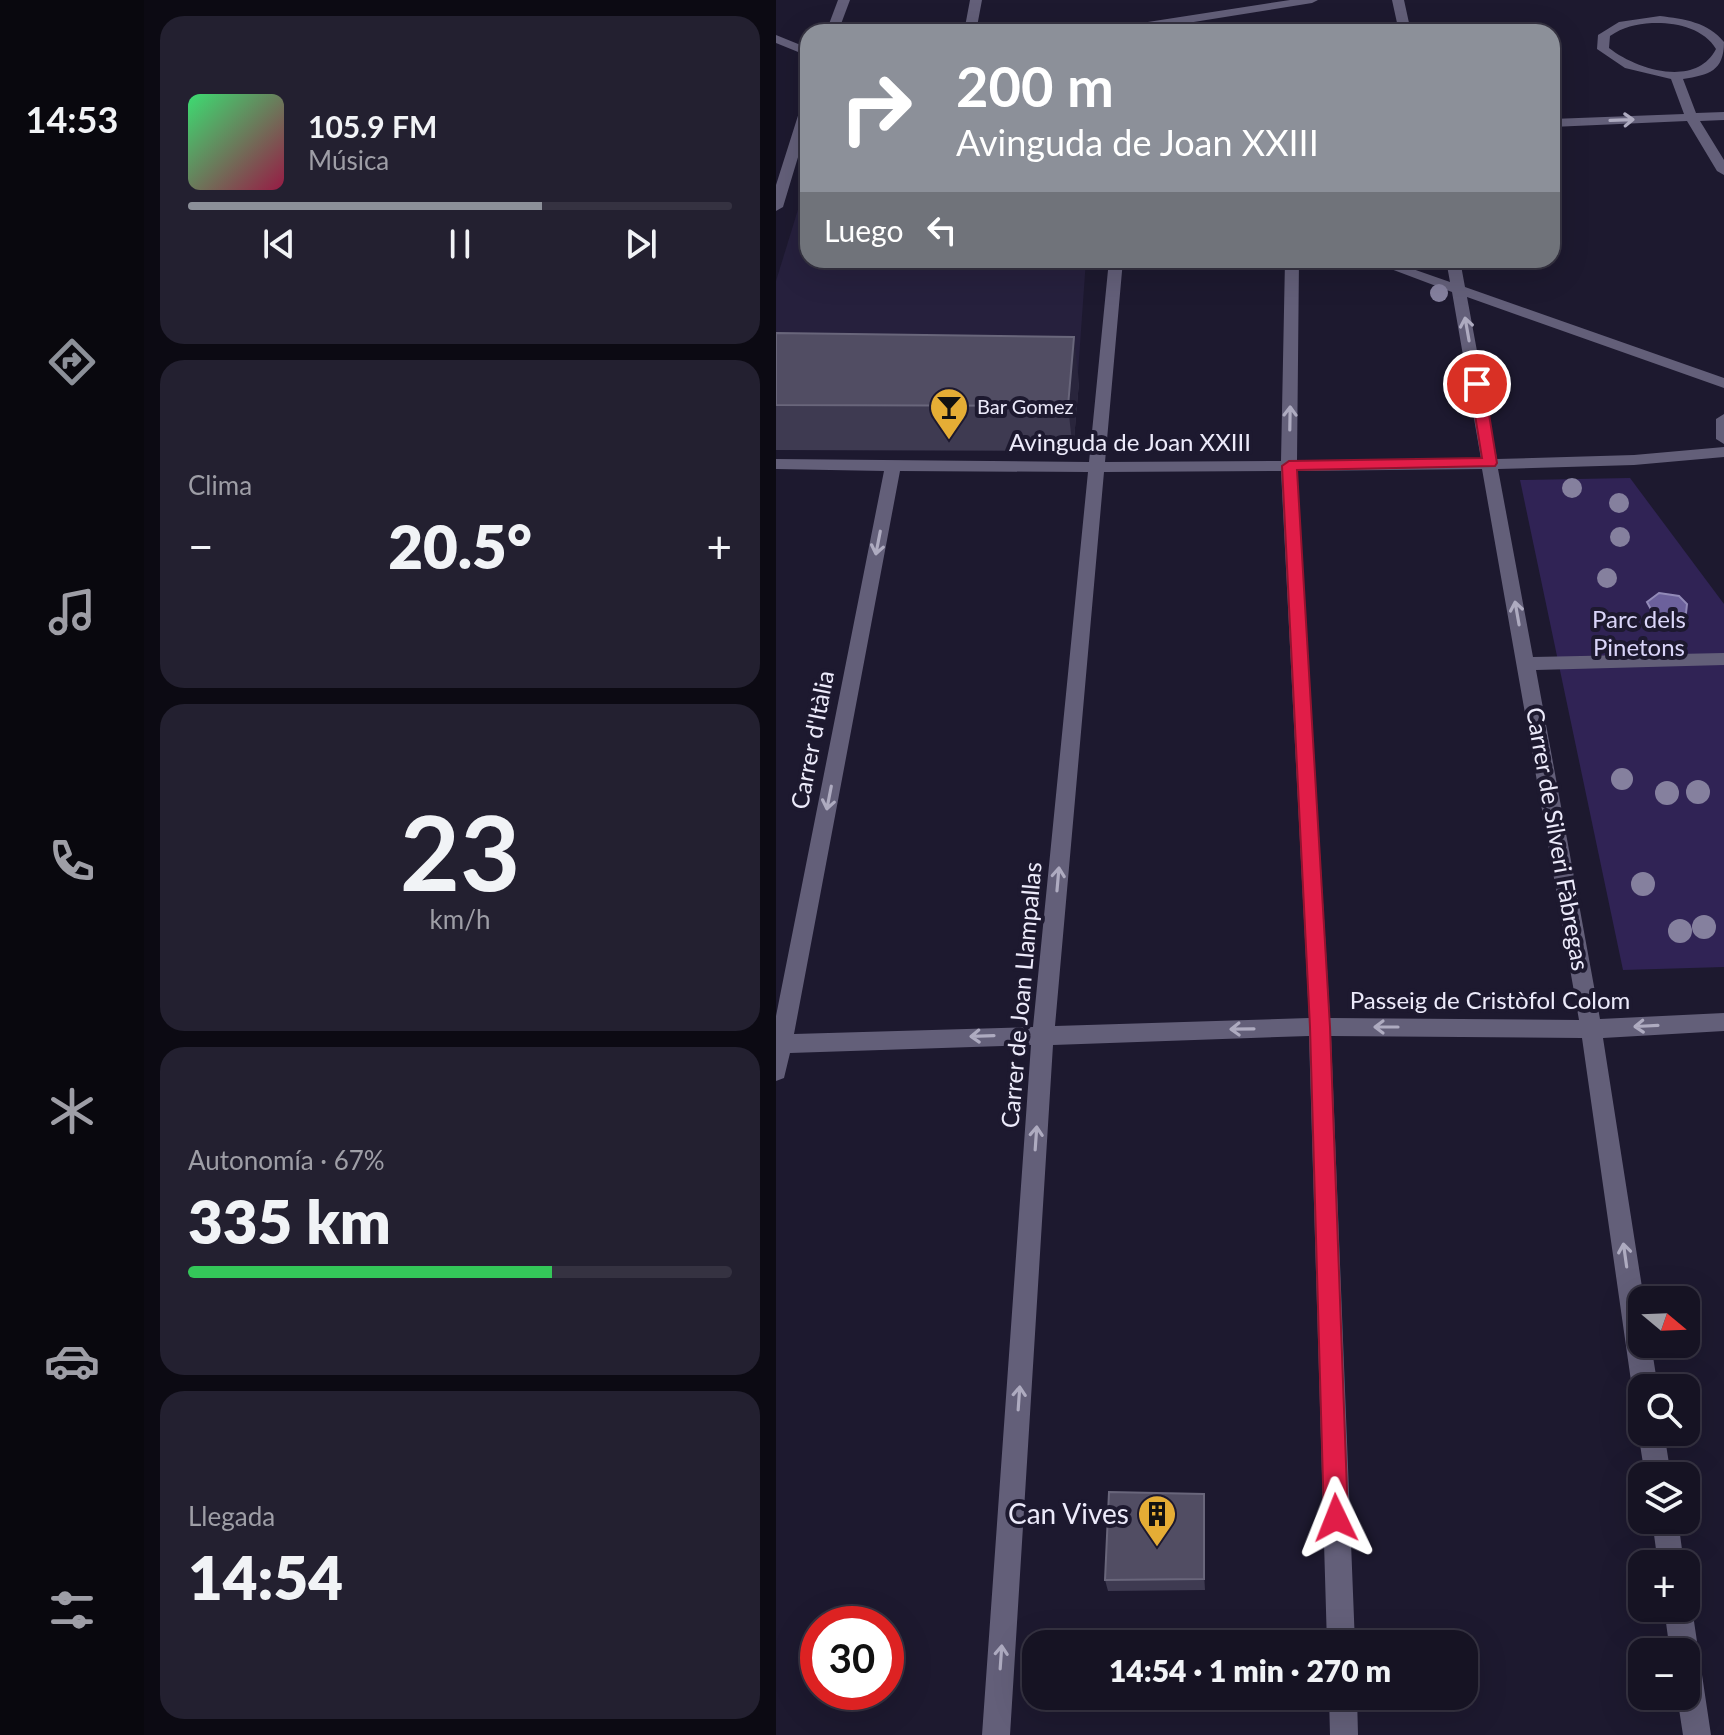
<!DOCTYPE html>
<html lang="es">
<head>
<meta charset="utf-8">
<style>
  body { margin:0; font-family:Lato,sans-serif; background:#232030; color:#f1f3f6; height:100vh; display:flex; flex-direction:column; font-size:30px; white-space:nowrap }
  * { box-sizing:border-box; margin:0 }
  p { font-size:26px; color:#9e9ea6 }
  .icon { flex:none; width:44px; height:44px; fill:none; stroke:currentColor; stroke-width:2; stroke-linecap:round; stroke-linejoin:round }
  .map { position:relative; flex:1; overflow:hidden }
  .details { display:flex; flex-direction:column; gap:16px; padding:16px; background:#0c0a13; width:632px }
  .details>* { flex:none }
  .top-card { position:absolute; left:24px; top:24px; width:760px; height:244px; border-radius:24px; box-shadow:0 8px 32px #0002,0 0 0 2px #353241; background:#8c9099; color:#fff; overflow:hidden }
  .needle { width:52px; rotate:109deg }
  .controls { position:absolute; left:852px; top:1286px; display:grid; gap:16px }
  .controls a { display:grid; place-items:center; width:72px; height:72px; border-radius:16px; background:#161323; box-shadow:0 8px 32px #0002,0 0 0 2px #353241; font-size:40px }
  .speed { position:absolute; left:24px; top:1606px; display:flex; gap:16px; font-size:40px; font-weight:700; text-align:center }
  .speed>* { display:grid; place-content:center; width:104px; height:104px; border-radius:50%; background:#161323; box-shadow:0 8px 32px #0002,0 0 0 2px #353241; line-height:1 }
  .speed .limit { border:12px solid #d22; background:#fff; color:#111 }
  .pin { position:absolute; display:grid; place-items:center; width:68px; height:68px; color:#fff; margin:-34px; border:4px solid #fff; border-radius:50%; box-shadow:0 2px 8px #0007 }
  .me { position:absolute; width:88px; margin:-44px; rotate:358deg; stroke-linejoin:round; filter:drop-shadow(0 0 6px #0008) }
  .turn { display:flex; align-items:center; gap:28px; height:168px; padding:0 24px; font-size:36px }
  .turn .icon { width:104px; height:104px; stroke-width:2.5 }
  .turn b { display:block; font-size:56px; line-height:68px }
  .then { display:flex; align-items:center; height:76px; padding:0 24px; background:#0003; gap:16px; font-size:30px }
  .big { font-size:60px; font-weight:800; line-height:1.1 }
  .details .tile { flex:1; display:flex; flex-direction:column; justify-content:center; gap:12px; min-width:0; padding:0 28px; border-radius:24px; background:#232030 }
  .details .dial { align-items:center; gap:0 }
  .dial b { font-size:104px; line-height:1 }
  .song { display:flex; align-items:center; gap:24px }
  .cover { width:96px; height:96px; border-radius:12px; background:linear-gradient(135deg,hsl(140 70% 55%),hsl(340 70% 35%)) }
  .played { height:8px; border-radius:4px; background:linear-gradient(90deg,#8c9099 65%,#353241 65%) }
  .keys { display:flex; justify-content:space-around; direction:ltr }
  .heat { display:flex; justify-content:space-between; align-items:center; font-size:44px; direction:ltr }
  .charge { height:12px; border-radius:6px; background:linear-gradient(90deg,#34c759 67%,#353241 0) }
  .trip { position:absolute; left:246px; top:1630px; width:456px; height:80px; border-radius:24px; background:#161323; box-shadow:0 8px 32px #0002,0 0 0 2px #353241; font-weight:800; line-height:80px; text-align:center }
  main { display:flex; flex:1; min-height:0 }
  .tab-bar { display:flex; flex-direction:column; width:144px; justify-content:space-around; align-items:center; background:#09080e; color:#9e9ea6 }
  .tab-bar .icon { width:56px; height:56px }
  .tab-bar .on { color:#8c9099 }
  .tab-bar b { font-size:36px; color:#f1f3f6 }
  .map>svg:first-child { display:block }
  .built { fill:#26203d }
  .green { fill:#302355 }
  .water { fill:#6c619c; stroke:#928ab8; stroke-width:2 }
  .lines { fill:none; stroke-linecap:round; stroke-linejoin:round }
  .minor { fill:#635f79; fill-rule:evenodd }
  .tree { fill:#85809e }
  .wall { fill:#3e3a51 }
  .shaded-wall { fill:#29253c }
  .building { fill:#514d63; stroke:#69667b; stroke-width:2 }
  .oneway { stroke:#aeabc0 }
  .route { fill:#e11d48; stroke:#92132f; stroke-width:2 }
  .labels { text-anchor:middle; stroke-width:8; stroke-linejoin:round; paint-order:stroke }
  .far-poi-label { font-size:20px; fill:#eceafa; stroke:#1d192f; text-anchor:start }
  .street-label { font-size:24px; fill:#eceafa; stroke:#1d192f }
  .park-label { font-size:24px; fill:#dad5f9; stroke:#1d192f }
  .near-poi-label { font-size:28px; fill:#eceafa; stroke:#1d192f; text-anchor:end }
</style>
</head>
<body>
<main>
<nav class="tab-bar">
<b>14:53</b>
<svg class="icon on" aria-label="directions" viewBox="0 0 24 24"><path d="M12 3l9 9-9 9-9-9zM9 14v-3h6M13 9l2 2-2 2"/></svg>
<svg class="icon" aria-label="music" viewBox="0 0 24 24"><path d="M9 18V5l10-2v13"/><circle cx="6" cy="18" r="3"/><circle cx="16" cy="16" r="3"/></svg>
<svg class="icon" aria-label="phone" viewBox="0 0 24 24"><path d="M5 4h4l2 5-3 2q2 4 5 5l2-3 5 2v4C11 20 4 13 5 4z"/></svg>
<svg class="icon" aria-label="climate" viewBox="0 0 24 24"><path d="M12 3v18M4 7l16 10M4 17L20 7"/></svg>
<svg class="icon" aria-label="car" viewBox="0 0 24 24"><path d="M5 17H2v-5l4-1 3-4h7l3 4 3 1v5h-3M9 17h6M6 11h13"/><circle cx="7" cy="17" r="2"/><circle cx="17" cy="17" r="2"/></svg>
<svg class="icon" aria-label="filters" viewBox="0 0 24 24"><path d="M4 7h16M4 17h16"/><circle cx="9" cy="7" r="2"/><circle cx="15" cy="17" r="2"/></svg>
</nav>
<section class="details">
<div class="tile">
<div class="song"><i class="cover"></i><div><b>105.9 FM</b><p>Música</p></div></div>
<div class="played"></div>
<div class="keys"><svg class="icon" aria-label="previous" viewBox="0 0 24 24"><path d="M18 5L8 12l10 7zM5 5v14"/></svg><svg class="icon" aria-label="pause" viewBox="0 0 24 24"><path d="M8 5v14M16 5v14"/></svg><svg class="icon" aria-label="next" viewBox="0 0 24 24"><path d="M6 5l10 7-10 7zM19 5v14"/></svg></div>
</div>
<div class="tile"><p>Clima</p>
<div class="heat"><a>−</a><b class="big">20.5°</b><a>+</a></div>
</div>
<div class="tile dial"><b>23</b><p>km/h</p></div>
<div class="tile"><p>Autonomía · 67%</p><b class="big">335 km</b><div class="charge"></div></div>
<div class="tile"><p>Llegada</p><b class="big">14:54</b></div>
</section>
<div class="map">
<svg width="948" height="1735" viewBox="0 0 948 1735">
  <rect width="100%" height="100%" fill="#1d192f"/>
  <path class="built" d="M32,177V260H310L302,373L0,368V281Z"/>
  <path class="green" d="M854,478L948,604V967L847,970L744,480Z"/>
  <path class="water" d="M883,593L903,596L911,604L910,613L896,620L878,615L871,602Z"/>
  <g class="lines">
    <path class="minor" d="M62,0H74L62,32H50Z
      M194,0H206L200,32H188Z
      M514,0H542L536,3L355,32H327L333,28Z
      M616,0H628L635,32H623Z
      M884,16C908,19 932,22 948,42C948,71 933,75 907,79L920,113L948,112V120L924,121L948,160V175L941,171L911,121L776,127V119L908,114L895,79L849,68L821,49L822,35L843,22ZM876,23C899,22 928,28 940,49C920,88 861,70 833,48L834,36C847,27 860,24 876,23Z
      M0,35L32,48V56L0,43Z
      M32,99V124L7,207L0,211V185L26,103Z
      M333,260H347L329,462L505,461L509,260H523L521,461L705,459L676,292L591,260H611L674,282L670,260H684L689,287L948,378V388L691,297L721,459L858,455L948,447V457L858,465L722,469L757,657L948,653V665L760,670L824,1019L948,1013V1031L827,1038L868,1300L866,1344H875L882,1388H866V1399L860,1397L856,1388L806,1038L555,1036L579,1644H551L533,1036L277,1045L234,1735H206L255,1045L14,1053L8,1078L0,1081V1016L108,471L0,469V459L313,462ZM706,469L803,1020L554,1018L521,471ZM124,471L312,472L257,1027L18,1034ZM505,471L533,1018L279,1026L328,472Z
      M948,414V444L940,439V419Z
      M866,1423V1432H888L895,1476H869L862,1432Z
      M876,1520H902L908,1564H882Z
      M910,1598L916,1608L935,1735H907L901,1696H910V1652H894L888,1608H910Z
      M553,1696H581L582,1735H554Z"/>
  </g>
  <g class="tree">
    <circle cx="663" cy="293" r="9"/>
    <circle cx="796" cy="488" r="10"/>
    <circle cx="843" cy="503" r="10"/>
    <circle cx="844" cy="537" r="10"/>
    <circle cx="831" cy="578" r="10"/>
    <circle cx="846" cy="779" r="11"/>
    <circle cx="922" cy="792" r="12"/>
    <circle cx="891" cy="793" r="12"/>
    <circle cx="867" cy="884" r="12"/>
    <circle cx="928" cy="927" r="12"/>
    <circle cx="904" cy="931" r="12"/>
  </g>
  <path class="wall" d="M0,333L303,382L297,451L0,450Z
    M429,1506V1590L332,1591L329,1580Z"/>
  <path class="shaded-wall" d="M298,337L303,382L297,451L292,406Z
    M428,1494L429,1506V1590L428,1579Z"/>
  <path class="building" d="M0,333L298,337L292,406L0,405Z
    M333,1492L428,1494V1579L329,1580Z"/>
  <defs><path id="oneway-shaft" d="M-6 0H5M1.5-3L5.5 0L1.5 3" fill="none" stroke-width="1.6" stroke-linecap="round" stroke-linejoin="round" transform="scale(2)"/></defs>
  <g class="oneway">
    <use href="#oneway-shaft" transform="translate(846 120) rotate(-2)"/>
    <use href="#oneway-shaft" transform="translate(691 329) rotate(-100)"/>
    <use href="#oneway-shaft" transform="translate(514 418) rotate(-89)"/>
    <use href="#oneway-shaft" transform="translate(102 543) rotate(101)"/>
    <use href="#oneway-shaft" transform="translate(741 613) rotate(-100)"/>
    <use href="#oneway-shaft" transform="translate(53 798) rotate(101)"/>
    <use href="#oneway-shaft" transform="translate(282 879) rotate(-85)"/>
    <use href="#oneway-shaft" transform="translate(870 1026) rotate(177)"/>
    <use href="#oneway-shaft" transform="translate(610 1027) rotate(-180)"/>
    <use href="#oneway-shaft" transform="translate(466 1029) rotate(179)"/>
    <use href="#oneway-shaft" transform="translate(206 1036) rotate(178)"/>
    <use href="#oneway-shaft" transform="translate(260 1138) rotate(-86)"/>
    <use href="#oneway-shaft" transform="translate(849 1255) rotate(-98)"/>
    <use href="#oneway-shaft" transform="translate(243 1398) rotate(-86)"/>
    <use href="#oneway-shaft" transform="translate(225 1657) rotate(-86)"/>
  </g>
  <path class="route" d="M701,380L708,384L721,463L719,466L521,470L554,1027L572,1518L569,1526L560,1530L552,1526L548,1518L534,1027L506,466L513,461L706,458L694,384Z"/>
  <defs>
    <symbol id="bar-pin" viewBox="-11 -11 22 30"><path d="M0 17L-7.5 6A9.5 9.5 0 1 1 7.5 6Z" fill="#e5ad35" stroke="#1d192f"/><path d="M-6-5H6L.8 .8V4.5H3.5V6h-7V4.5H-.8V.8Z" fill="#111"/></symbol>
    <symbol id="building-pin" viewBox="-11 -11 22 30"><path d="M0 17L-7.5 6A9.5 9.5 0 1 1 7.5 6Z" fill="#e5ad35" stroke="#1d192f"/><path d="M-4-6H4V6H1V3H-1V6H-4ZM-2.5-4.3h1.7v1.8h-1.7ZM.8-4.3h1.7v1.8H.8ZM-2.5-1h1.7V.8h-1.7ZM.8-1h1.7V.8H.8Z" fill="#111"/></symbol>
  </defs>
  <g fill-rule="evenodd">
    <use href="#bar-pin" x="151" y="385" width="44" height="60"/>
    <use href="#building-pin" x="359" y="1492" width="44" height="60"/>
  </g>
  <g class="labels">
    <g class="far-poi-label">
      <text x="201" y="414">Bar Gomez</text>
    </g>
    <g class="street-label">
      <text x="354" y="451">Avinguda de Joan XXIII</text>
      <text transform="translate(37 740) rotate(-79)" y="8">Carrer d'Itàlia</text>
      <text transform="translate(781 839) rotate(80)" y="8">Carrer de Silveri Fàbregas</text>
      <text transform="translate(246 995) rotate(-85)" y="8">Carrer de Joan Llampallas</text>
      <text x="714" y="1009">Passeig de Cristòfol Colom</text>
    </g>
    <g class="park-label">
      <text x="863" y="628">Parc dels<tspan x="863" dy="28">Pinetons</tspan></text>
    </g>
    <g class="near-poi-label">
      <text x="353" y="1524">Can Vives</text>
    </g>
  </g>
</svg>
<div class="controls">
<a><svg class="needle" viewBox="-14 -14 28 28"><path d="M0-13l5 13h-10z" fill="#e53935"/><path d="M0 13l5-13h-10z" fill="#9e9ea6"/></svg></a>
<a><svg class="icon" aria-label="search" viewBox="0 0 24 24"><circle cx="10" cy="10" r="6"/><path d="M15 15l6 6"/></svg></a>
<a><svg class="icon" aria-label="layers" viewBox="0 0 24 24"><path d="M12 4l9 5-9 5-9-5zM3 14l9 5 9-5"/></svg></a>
<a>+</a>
<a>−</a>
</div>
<div class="speed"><div class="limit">30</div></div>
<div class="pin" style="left:701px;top:384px;background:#d93025"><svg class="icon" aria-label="arrive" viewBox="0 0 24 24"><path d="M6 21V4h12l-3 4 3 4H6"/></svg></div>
<svg class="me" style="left:560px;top:1518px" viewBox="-20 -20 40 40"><path d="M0-17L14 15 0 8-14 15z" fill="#e11d48" stroke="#fff" stroke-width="4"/></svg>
<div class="trip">14:54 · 1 min · 270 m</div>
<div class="top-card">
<div class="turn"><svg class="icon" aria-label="right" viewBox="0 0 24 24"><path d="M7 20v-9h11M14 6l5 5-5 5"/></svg><div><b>200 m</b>Avinguda de Joan XXIII</div></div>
<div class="then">Luego<svg class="icon" aria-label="left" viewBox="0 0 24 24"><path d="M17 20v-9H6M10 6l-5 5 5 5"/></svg></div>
</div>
</div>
</main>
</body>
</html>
